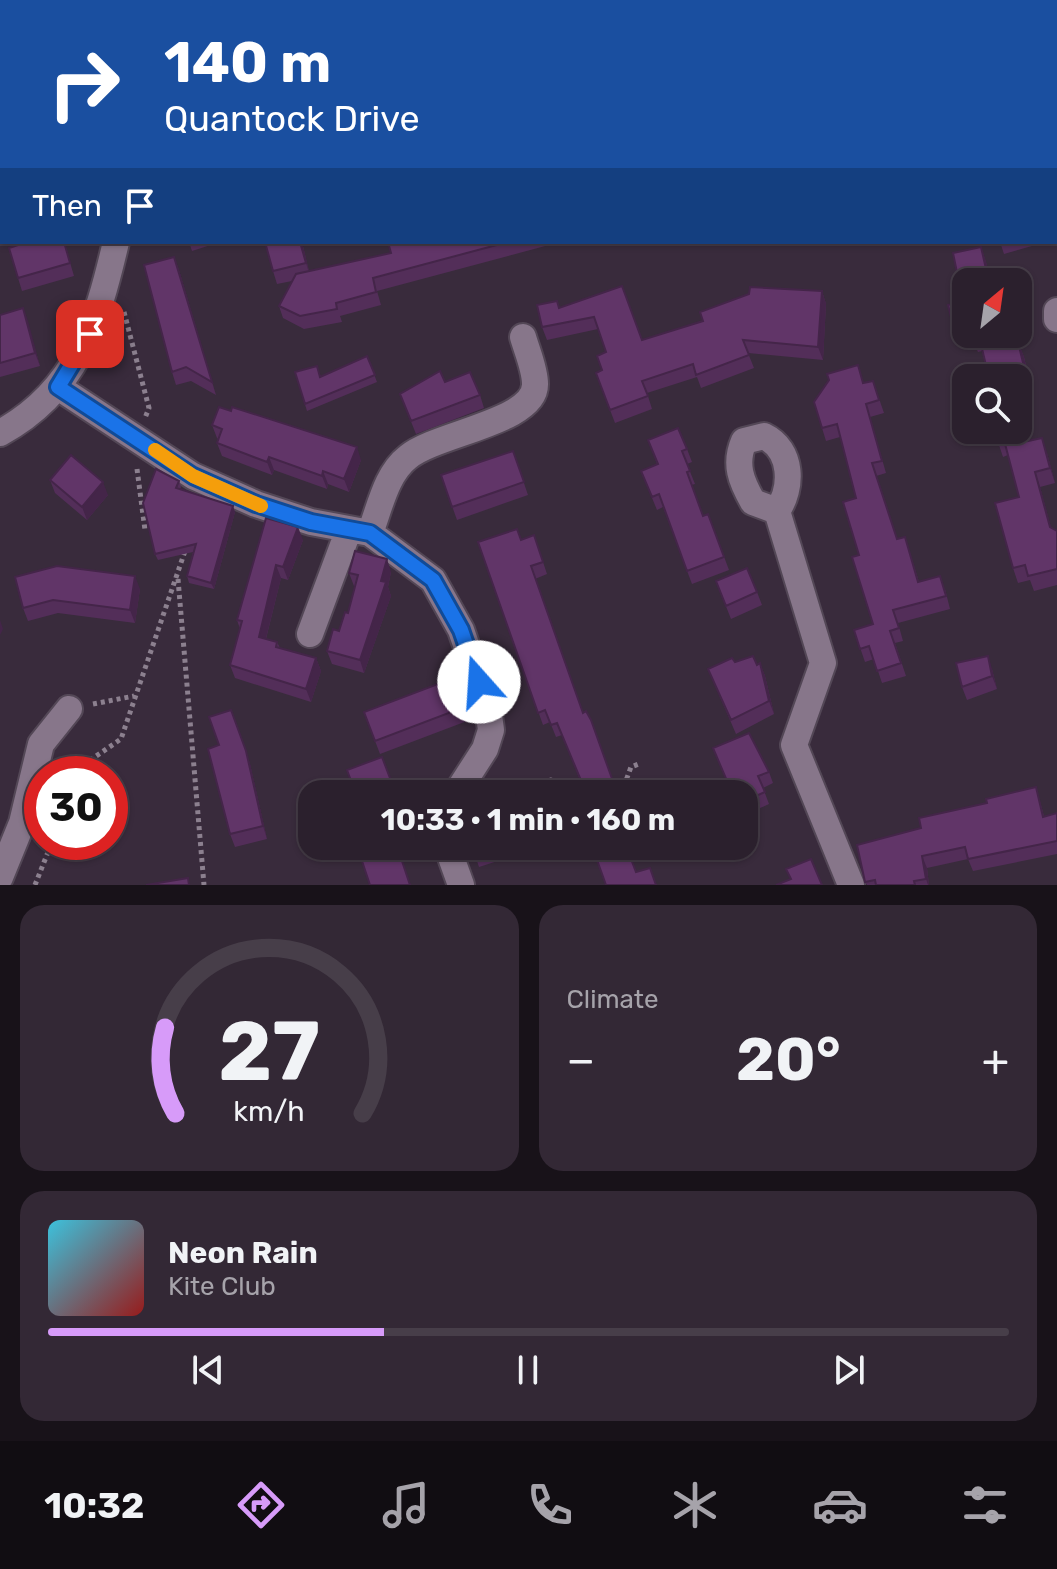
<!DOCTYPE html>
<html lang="en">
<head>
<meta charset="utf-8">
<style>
  body { margin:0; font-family:Rubik,sans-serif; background:#332835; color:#f1f3f6; height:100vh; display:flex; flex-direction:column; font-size:30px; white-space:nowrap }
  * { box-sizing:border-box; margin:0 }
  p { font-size:26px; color:#a6a3aa }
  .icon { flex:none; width:44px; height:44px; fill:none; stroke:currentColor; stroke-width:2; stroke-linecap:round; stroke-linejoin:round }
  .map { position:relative; height:885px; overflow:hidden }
  .panel { display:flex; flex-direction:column; gap:20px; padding:20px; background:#181219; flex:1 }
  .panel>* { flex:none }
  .hud { position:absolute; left:0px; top:0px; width:1058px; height:244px; box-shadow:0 2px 6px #0004,0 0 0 2px #473e49; background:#1a4fa0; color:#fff; overflow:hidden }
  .needle { width:52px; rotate:29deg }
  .tools { position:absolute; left:952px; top:268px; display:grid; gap:16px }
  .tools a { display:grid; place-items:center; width:80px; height:80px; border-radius:16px; background:#2b202d; box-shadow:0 2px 6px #0004,0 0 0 2px #473e49; font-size:40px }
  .speed { position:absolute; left:24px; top:756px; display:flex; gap:16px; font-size:40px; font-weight:700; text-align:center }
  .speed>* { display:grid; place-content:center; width:104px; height:104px; border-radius:50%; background:#2b202d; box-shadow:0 2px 6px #0004,0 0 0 2px #473e49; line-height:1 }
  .speed .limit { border:12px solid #d22; background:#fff; color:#111 }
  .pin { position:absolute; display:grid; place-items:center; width:68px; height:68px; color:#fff; margin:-34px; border-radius:16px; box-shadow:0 4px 12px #0006 }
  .me { position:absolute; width:88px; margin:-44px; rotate:341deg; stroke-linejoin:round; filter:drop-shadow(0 0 6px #0008) }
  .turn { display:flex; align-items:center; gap:28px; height:168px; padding:0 32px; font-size:36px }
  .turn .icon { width:104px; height:104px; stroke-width:2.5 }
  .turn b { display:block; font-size:56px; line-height:68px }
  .then { display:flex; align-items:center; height:76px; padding:0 32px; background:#0003; gap:16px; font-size:30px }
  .big { font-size:60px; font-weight:700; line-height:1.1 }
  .panel .card { flex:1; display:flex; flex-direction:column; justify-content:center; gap:12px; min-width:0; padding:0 28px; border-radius:24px; background:#332835 }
  .panel .dial { align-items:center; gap:0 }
  .dial svg { height:208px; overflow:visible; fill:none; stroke:#473e49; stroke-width:7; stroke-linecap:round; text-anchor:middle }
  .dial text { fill:#f1f3f6; stroke:none }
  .song { display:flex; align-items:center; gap:24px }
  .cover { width:96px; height:96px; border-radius:12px; background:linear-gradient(135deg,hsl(190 70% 55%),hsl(0 70% 35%)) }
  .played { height:8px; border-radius:4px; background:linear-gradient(90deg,#d79bf9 35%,#473e49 35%) }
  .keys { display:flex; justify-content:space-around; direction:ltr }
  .heat { display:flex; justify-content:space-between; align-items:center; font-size:44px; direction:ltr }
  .panel .tiles { flex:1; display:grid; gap:20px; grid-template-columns:1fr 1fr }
  .card:last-child { grid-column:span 2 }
  .trip { position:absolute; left:298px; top:780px; width:460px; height:80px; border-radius:24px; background:#2b202d; box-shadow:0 2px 6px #0004,0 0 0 2px #473e49; font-weight:700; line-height:80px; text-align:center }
  .tab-bar { display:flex; height:128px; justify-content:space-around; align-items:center; background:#110d12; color:#a6a3aa }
  .tab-bar .icon { width:56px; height:56px }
  .tab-bar .current { color:#d79bf9 }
  .tab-bar b { font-size:36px; color:#f1f3f6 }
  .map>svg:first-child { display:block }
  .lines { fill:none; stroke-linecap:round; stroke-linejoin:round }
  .minor-casing { stroke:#534756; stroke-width:30 }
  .path { stroke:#8c808f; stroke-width:5; stroke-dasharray:4 4; stroke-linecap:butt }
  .minor { stroke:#87768a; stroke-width:26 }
  .wall { fill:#532e59 }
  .shaded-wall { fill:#442549 }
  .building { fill:#613568; stroke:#442549; stroke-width:2 }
  .route-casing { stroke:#114b97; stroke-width:20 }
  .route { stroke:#1a73e8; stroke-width:14 }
  .slow { stroke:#f59e0b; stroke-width:14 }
</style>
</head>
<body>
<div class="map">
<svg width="1057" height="885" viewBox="0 0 1057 885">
  <rect width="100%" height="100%" fill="#392b3c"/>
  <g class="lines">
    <defs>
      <path id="minor" d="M350,2L354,0
        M0,216L2,214
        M1057,311V319
        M58,387L193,476L256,504L311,522L370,533L433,580L461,630L488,708L491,730L485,749L456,794
        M0,433C77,391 97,323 116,242
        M764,436C793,450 793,488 777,511L753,502C741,481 734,464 744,441Z
        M777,511L823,663L794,745L851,885
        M370,533C380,507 386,474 408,457C437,433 536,422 535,384C535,369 527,351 523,337
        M310,634L349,529
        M447,846L461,885
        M0,877L22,823L41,744L69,709"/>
    </defs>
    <use href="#minor" class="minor-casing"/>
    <path class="path" d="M5,0L6,2
      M1011,2L1020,0
      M1040,2V0
      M1056,17L1057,16
      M124,312L149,408L145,418
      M137,469L145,530
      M178,579L204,885
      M93,704L134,696
      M70,774L121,739L185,551
      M487,794L551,780L584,794
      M621,794L631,767L641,763
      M35,885L52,842"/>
    <use href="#minor" class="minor"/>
  </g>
  <path class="wall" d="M412,0H544V2H413Z
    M691,0H842L834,2H688Z
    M64,242L74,276L22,291L18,278Z
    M189,242H220L192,251Z
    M302,242L309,271L391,253L388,242H560L377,291L381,305L340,316L342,322L304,329L283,318L279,306L292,281L277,284L273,271Z
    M1000,242H1046L1004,254Z
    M981,247L986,262L991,282H966V334H1003L1006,345L1018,342L1024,357L1031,386L1018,389V378H989L982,351L978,352L973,341L959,344L954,329L948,305L963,302L953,253Z
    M174,257L179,270L216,395L191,381L176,385L172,372Z
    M622,286L642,340L822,291L826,304L823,360L748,353L754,368L701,388L697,377L647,393L652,409L615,423L596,373L602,370L606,352L598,329L547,340L542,327L560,308Z
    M23,308L40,366L0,377V315Z
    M367,356L377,382L307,411L295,372L321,377Z
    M873,381L884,413L870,417L886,473L876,476L897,539L905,537L919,582L945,589L950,609L898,623L903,641L895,643L906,676L882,683L874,659L865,662L854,630L873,624L859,555L856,498L840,437L826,441L822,428L864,383Z
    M445,382L480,395L484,408L416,434L400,394Z
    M212,425L361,460L349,492L328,484L327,489L274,470L272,475L222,456L217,443L218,439L217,438Z
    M994,430L1030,441L1047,453L1055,483L1040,487L1051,528L1057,531V585L1034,591L1030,580L1018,583L1013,568L1019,497L1008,455L1003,457Z
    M648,440L687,449L692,462L687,464L695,484L691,485L703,516L708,514L729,570L692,584L663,507L657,510L641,471L657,464Z
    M513,451L528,495L457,520L441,475Z
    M50,480L108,495L87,520L55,493Z
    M179,481L181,487L180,489L235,512L214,589L189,583L187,576L193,552L158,560L155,554Z
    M266,518L303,540L288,580L281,578L266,639L277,642L280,648L316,658L321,671L311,702L235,678L230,665L240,629L237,620Z
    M534,535L547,574L535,579L583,713L615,787L639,794L584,790L562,735L556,737L550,722L543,725L478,542L521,540Z
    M57,566L140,589L135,623L58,613L28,621L23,608Z
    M391,572L388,587L391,596L364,673L332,664L327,651L348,613L355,586H354L349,573Z
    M716,581L757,592L762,605L731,619Z
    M735,662L757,665L760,663L765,676L774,714L736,734L708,669Z
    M992,669L997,689L967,700L962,687Z
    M451,679L467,721L380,754L364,712Z
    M231,710L250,764L267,839L235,847L230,834L219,745Z
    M713,748L769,772L773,783L763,788L769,804L749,813L744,801V794H732Z
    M1036,787L1044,816L1057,813V854L973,871L968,859L927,868L929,885H867L865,882L921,828L987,803Z
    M362,846H400L403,855L400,856L365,853Z
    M472,846H635L627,849L636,872L656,885L593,847L546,861L543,853L530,857L528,851L479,867Z"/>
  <path class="shaded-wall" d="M300,242H302L310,276L306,263Z
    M981,247L986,262L991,282H989Z
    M174,257L179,270L216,395L212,382Z
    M822,291L826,304L823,360L818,347Z
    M23,308L28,321L40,366L35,353Z
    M1018,342L1024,357L1031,386L1025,371Z
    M1018,395L1033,456L1028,441L1018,402Z
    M1042,438L1047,453L1055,483L1050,468Z
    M357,447L361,460L349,492L344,479Z
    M269,457L274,470L272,475L267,462Z
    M323,471L328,484L327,489L322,476Z
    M1035,472L1040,487L1055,542L1050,527Z
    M103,482L108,495L87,520L82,507Z
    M233,506L235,512L214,589L211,583Z
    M298,527L303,540L288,580L283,567Z
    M387,559L391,572L388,587L391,596L364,673L360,660Z
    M276,565L281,578L263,650L259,637Z
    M135,576L140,589L135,623L130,610Z
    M0,620L3,629L0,635Z
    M988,656L992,669L997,689L992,676Z
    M316,658L321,671L311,702L306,689Z
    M760,663L765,676L774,714L769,701Z
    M246,751L250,764L267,839L263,826Z
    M922,856L927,868L929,885H928L926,879Z"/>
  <path class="building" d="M214,0H260L261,2H214Z
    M412,0H518L510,2H413Z
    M691,0H788L780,2H688V1Z
    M851,0H896V2H851Z
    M971,0H1011V2H971Z
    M1056,172H1057V229L1056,225Z
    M27,242H64L70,263L18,278L9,248Z
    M265,242H300L306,263L273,271Z
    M388,242H508L373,278L376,292L336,303L337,309L300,316L279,306L296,274L391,253Z
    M981,247L989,282H966V326L954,329L948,305L963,302L953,253Z
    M174,257L212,382L186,367L172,372L144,265Z
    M622,286L642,340L703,321L700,312L749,294L750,287L822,291L818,347L743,340L749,355L696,375L693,364L642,381L648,396L610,410L596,373L602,370L597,356L606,352L594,317L542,327L537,305L557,301L559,308Z
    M23,308L35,353L0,363V315Z
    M971,334H1002L1004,346L1018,342L1025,371L1011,375L1012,378H989L979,336L972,337Z
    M367,356L375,375L305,404L295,372L317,366L320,377Z
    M858,365L863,383L873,381L879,400L866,404L882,461L872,463L897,539L905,537L918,582L940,576L946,596L893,610L899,628L890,631L901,663L877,671L869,646L860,649L854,630L873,624L852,557L859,555L843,502L856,498L837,424L822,428L814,402L829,380L827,374Z
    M440,371L445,382L470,372L480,395L411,421L400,394Z
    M1018,402L1028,441L1042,438L1050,468L1035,472L1050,527L1057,531V569L1028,576L1025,565L1013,568L995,503L1019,497L1004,440L997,442L994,430H1018Z
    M219,407L231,411L232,407L357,447L344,479L323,471L322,476L269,457L267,462L217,443L222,429L212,425Z
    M678,428L687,449L682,451L690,471L687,472L703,516L708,514L724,557L687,571L659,494L652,497L641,471L658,464L648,440Z
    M513,451L524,482L452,507L441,475Z
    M71,455L103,482L82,507L50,480Z
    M156,469L179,481L176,488L233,506L211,583L187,576L196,544L155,554L143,503Z
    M266,518L298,527L283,567L276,565L259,637L277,642L276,647L316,658L306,689L230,665L242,621L237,620Z
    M517,529L521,540L534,535L543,562L531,566L583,713L586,711L591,720L615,787L633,779L639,794H574L585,790L557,723L551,725L545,710L538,713L478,542Z
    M355,551L387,559L381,581L386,582L360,660L327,651L333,629L339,631L345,612L348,613L358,575L349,573Z
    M57,566L135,576L130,610L53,600L23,608L15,577Z
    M747,568L757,592L726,606L716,581Z
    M753,656L757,665L760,663L769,701L731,720L708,669L732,658L735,662Z
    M988,656L992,676L962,687L956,663Z
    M451,679L462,708L375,741L364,712Z
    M231,710L246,751L263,826L230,834L208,749L219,745L209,717Z
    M749,733L769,772L758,776L765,792L745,801L744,794H742L738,784L730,788L713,748Z
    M382,757L396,794H356L347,770Z
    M1036,787L1043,817L1057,813V841L968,859L965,847L922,856L926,879L914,881L915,885H876L875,880L865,882L857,845L921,828L919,818L987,803L986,799Z
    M362,846H397L410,885H370L360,855L365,853Z
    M472,846H502L475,855Z
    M592,846H626L636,872L650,868L656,885H606Z
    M811,859L822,885H776L791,879L786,869Z
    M188,878L189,885H146Z"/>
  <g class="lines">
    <defs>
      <path id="route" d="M90,334L58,387L193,476L256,504L311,522L370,533L433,580L461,630L479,682"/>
    </defs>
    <use href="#route" class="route-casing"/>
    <use href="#route" class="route"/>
    <path class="slow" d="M155,450L193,476L261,506"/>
  </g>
</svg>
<div class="tools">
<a><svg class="needle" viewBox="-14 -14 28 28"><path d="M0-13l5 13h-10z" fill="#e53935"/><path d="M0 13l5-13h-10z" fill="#a6a3aa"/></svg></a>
<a><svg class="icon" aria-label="search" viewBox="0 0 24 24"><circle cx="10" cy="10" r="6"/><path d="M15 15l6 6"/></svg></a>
</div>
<div class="speed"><div class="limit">30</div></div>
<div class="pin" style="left:90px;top:334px;background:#d93025"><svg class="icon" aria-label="arrive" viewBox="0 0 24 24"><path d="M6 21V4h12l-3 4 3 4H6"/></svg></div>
<svg class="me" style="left:479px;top:682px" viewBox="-20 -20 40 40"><circle r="19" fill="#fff"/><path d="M0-13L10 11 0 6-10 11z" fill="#1a73e8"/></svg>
<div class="trip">10:33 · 1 min · 160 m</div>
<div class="hud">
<div class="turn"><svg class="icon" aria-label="right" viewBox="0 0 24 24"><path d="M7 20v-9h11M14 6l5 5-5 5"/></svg><div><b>140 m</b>Quantock Drive</div></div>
<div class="then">Then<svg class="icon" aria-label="arrive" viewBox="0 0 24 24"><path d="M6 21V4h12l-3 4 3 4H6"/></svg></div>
</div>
</div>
<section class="panel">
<div class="tiles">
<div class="card dial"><svg viewBox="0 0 100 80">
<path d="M14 69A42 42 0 1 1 86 69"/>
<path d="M14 69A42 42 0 0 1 10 36" stroke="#d79bf9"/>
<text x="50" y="56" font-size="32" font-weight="700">27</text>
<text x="50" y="72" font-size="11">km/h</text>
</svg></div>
<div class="card"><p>Climate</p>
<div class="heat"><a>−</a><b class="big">20°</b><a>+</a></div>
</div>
<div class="card">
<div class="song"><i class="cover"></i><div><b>Neon Rain</b><p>Kite Club</p></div></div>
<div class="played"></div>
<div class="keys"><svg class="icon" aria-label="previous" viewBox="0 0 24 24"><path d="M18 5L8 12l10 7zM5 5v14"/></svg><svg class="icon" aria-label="pause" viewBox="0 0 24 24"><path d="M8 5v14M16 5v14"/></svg><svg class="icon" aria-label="next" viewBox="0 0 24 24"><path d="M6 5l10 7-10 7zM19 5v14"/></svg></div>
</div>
</div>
</section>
<nav class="tab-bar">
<b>10:32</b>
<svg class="icon current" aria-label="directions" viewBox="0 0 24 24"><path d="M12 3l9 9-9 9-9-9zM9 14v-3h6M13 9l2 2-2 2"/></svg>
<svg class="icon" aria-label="music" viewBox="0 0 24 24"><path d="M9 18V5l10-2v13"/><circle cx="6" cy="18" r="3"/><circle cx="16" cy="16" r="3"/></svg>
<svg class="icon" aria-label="phone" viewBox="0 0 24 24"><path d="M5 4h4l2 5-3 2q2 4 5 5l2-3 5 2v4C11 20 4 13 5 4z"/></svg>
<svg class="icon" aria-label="climate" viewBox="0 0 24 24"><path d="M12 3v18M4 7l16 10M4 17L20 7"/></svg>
<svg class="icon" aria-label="car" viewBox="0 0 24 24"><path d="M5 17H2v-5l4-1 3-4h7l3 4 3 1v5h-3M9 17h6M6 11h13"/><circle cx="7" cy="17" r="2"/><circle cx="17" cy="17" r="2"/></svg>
<svg class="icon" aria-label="filters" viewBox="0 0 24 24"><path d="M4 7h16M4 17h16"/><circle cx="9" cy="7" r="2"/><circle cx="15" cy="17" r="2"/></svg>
</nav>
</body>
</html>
